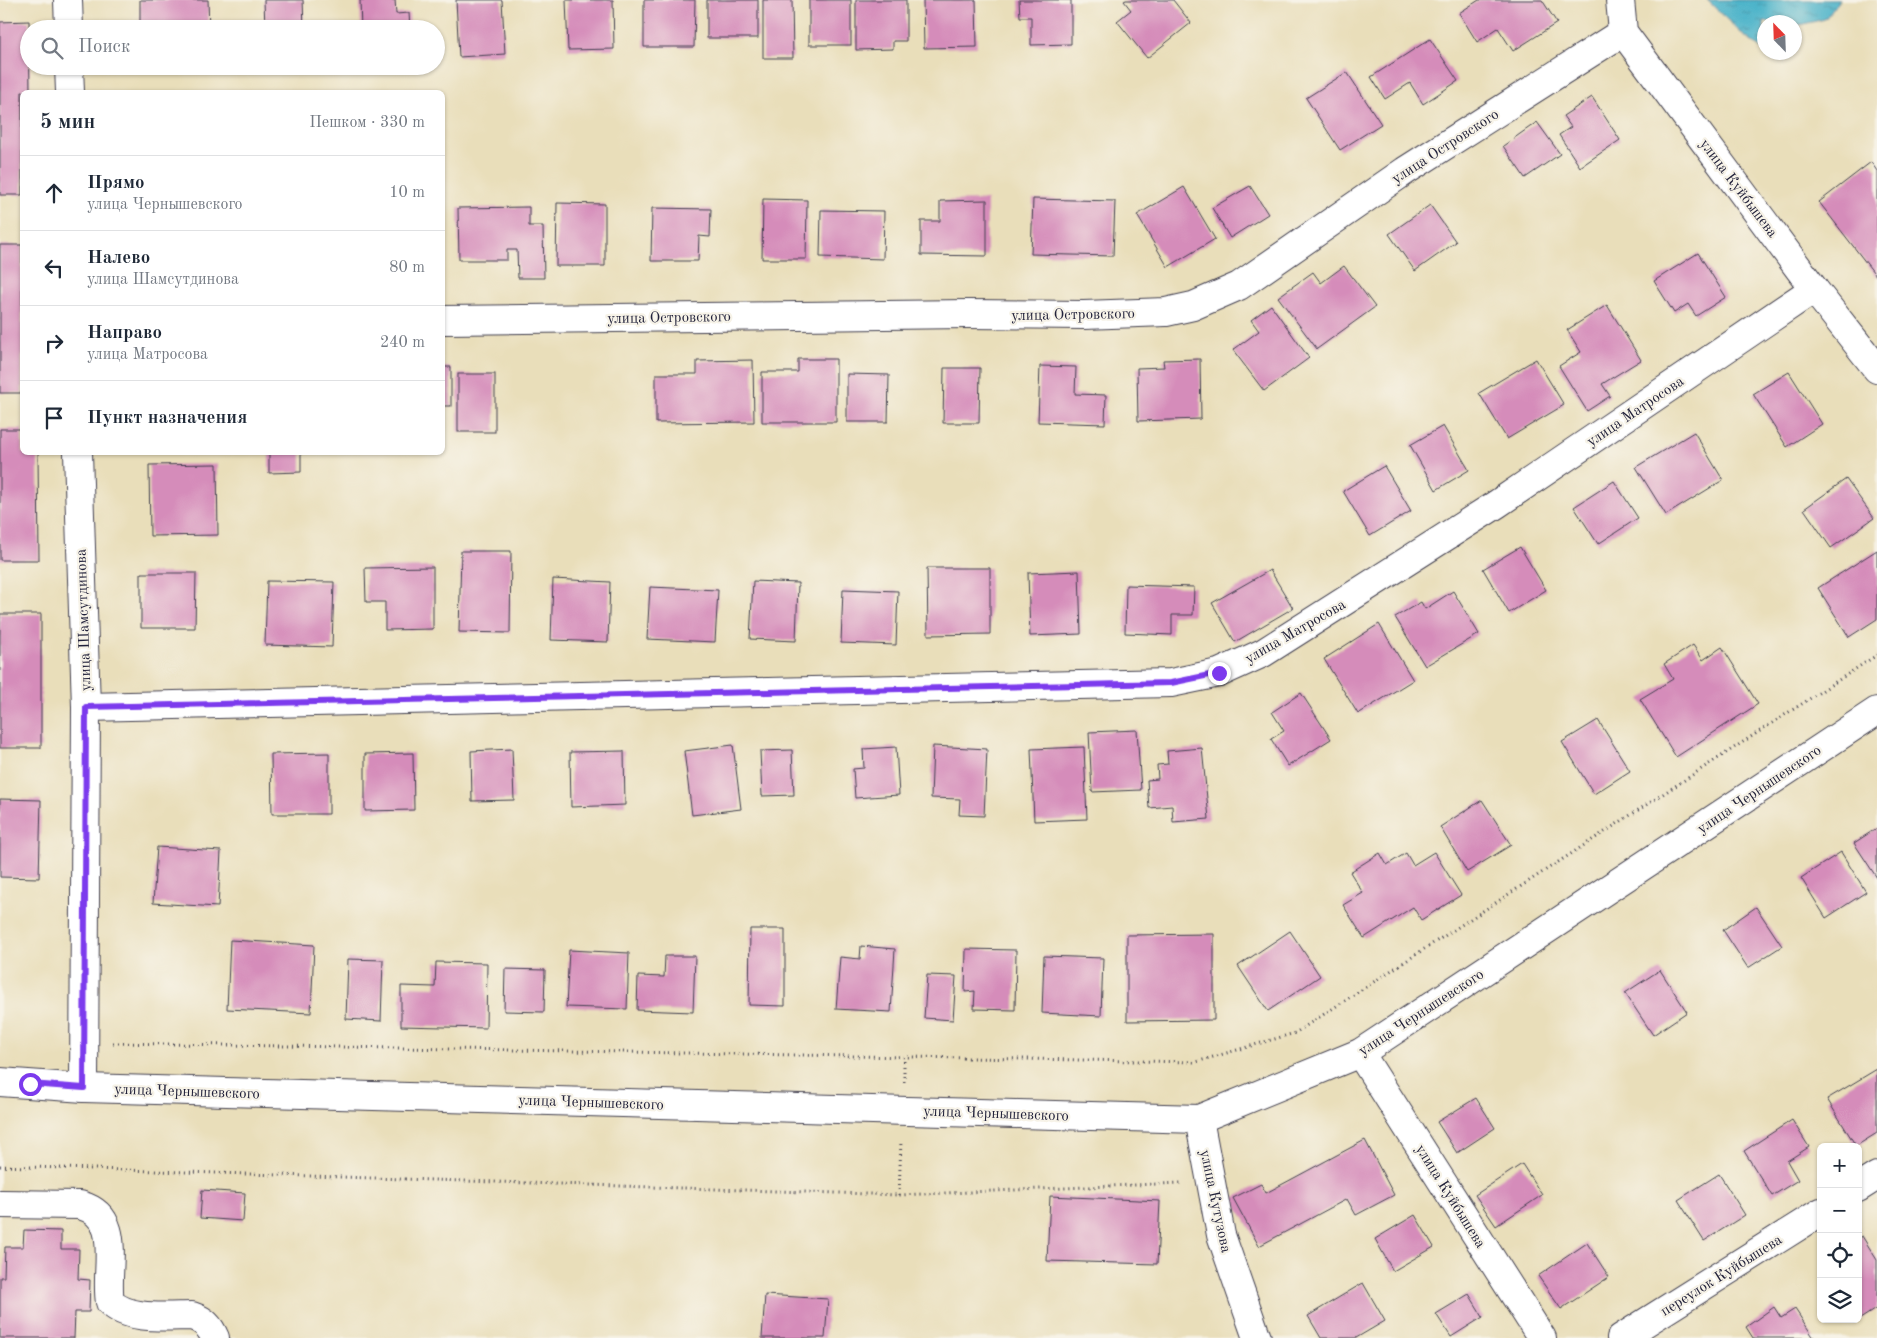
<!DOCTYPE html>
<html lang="ru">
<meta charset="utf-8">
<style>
:root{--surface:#fff;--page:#f2f2f3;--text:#1f2937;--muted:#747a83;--line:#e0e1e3}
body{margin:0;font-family:"Old Standard TT",serif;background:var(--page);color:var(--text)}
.controls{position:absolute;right:15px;bottom:15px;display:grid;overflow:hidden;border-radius:8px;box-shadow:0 1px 4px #0004}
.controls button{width:45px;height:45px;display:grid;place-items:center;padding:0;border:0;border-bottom:1px solid var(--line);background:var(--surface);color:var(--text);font:25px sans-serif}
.compass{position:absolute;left:1757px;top:15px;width:45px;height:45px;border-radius:50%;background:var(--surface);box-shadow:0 1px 4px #0004;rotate:337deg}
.stop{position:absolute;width:15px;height:15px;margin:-11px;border:4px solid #7c3aed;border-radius:50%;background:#fff}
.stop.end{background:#7c3aed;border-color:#fff;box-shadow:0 1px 5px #0008}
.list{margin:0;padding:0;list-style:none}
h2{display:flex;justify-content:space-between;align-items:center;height:65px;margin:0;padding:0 20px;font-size:21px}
h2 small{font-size:16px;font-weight:400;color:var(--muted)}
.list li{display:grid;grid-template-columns:32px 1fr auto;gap:15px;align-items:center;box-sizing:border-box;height:75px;padding:0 20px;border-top:1px solid var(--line)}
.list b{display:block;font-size:19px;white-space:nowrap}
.list p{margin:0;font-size:16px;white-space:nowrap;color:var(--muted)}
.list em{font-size:16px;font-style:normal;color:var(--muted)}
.icon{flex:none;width:28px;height:28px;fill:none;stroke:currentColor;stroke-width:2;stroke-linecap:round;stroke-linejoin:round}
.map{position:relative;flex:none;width:1877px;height:1338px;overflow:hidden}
.search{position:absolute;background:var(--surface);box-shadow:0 1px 4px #0004;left:20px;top:20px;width:425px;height:55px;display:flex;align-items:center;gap:12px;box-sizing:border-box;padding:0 18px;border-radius:28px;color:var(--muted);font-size:19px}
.panel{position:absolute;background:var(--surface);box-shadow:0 1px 4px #0004;left:20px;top:90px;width:425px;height:365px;border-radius:8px}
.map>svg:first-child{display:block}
</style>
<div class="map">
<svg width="1877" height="1338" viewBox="0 0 1877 1338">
<defs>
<pattern id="water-ripples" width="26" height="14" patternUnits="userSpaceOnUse" patternTransform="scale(1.25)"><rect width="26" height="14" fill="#4ab2c9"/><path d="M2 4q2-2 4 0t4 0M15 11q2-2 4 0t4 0" fill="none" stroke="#3d90a4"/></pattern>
</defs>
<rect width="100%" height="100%" fill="#f7f3e8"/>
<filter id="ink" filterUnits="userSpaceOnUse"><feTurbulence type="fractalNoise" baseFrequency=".02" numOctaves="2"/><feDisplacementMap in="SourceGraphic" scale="10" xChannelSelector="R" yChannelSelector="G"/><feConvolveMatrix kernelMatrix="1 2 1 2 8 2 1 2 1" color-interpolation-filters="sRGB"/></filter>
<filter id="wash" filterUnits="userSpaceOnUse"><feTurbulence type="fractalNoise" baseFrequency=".0096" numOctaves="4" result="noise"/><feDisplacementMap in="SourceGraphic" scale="20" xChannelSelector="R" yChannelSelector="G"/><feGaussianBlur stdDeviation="1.12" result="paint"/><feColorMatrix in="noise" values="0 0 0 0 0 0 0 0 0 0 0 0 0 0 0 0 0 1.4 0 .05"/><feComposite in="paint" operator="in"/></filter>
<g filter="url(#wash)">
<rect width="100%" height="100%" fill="#e9deba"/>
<!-- water -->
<polygon fill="url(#water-ripples)" stroke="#366a82" points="1707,0 1839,0 1825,19 1799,25 1795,33 1794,22 1764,22 1764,51 1743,35"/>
<g id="blocks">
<!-- building -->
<g fill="#d58cba">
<polygon points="140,0 208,0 209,29 140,29"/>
<polygon points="264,0 303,0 304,29 265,29"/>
<polygon points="360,0 395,0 396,14 409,13 410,29 361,29"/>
<polygon points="456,0 502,0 505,54 459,57"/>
<polygon points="566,0 613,0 614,49 568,50"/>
<polygon points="644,0 695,0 694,47 644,47"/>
<rect x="707" y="0" width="51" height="38"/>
<polygon points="763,0 792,0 793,58 763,58"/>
<rect x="809" y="0" width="42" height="45"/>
<polygon points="856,0 906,0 906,41 893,41 893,49 856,50"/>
<polygon points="923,0 976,0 977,47 924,48"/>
<polygon points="1019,0 1071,0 1071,44 1031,45 1031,17 1020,17"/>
<polygon points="1126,0 1173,0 1191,23 1147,58 1117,21 1131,10 1124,1"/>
<polygon points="1479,0 1542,0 1557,23 1513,51 1498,28 1477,42 1459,13"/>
<polygon points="29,21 30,92 22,92 22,195 0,195 0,22"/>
<polygon points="1430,39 1458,81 1423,104 1410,83 1385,99 1371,77"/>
<polygon points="1347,72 1381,124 1340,150 1306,98"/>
<polygon points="1592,97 1620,140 1580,167 1559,135 1571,127 1563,116"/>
<polygon points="1537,122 1560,154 1525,178 1503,146"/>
<polygon points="1871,162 1877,171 1877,277 1819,202"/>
<polygon points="1250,186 1268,214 1230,238 1212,208"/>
<polygon points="1184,187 1215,239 1168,267 1137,215"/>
<polygon points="763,199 807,200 806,259 762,259"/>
<polygon points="1033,199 1115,201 1113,256 1031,254"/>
<polygon points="987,200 987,256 921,255 921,221 940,221 940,201"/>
<polygon points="557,203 605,204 605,266 556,266"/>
<polygon points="1430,205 1456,242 1415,271 1389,234"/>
<polygon points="529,207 529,226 543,226 544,278 518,278 517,250 507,250 507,260 459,260 458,208"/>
<polygon points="652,208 711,209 710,237 699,236 698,261 651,261"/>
<polygon points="821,210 884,211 883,259 820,257"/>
<rect x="0" y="245" width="22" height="148"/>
<polygon points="1698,253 1726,297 1696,316 1688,304 1674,313 1654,281"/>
<polygon points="1344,266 1375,307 1317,349 1278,297 1313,272 1321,283"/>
<polygon points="1271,305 1309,358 1264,391 1233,350 1259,331 1251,320"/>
<polygon points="1607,305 1641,360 1602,384 1610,396 1587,411 1559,366 1581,352 1567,330"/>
<polygon points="798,359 836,359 836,422 762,422 762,372 798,372"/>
<polygon points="1200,359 1201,419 1138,421 1137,368 1164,367 1163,360"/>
<polygon points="1536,359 1564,405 1507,439 1479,393"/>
<polygon points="753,360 754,422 656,423 656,374 697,374 697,361"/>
<polygon points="1040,366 1076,367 1075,394 1106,395 1105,424 1038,422"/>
<rect x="442" y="367" width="9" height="39"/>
<polygon points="944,368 980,368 979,423 943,423"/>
<polygon points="1789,372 1822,424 1787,447 1753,394"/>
<rect x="458" y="374" width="37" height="58"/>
<polygon points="847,374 889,375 888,422 847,422"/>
<polygon points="1443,426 1469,470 1436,490 1410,445"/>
<polygon points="0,429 22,429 22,452 38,452 39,560 0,560"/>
<polygon points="1694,432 1723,480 1666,515 1636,467"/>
<polygon points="269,452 301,452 301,472 269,473"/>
<polygon points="217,464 218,535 150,536 149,465"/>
<polygon points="1384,466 1411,511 1370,536 1343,491"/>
<polygon points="1846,479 1874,518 1831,548 1804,509"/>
<polygon points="1614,481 1638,518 1598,544 1574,507"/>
<polygon points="1520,547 1546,590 1509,613 1483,569"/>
<polygon points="1877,550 1877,619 1849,637 1818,588"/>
<polygon points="461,551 511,551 510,633 459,632"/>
<polygon points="433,567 433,629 385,630 385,602 366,602 365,568"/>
<polygon points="927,568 990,568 990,634 928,635"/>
<polygon points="1270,570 1293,608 1235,642 1212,603"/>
<polygon points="1079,571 1081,634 1030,636 1028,573"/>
<polygon points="141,573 196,573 195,628 141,628"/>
<polygon points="553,579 610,582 608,642 551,640"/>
<polygon points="267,581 334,582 332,647 265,645"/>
<polygon points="753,581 798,583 796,641 750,639"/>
<polygon points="1126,585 1194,587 1193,615 1172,615 1172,635 1125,633"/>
<polygon points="650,587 718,590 715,642 647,639"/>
<polygon points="843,589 898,591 896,645 841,643"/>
<polygon points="1453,591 1479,634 1425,666 1395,617 1421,602 1425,609"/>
<rect x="0" y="614" width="41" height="134"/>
<polygon points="1379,624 1413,680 1358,714 1324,659"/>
<polygon points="1693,645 1703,660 1722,647 1758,704 1676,757 1640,699 1673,679 1664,664"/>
<polygon points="1301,693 1331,739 1288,766 1271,739 1284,731 1272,712"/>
<polygon points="1598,720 1630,771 1594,794 1562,742"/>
<polygon points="1137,730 1141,790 1092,792 1089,732"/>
<polygon points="733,745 741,809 692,815 684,751"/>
<polygon points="933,746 987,749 984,816 959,815 960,799 931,798"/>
<polygon points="896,747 899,795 855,798 853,769 864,768 863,749"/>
<polygon points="1084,747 1087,819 1034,821 1031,749"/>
<polygon points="1202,748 1209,819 1173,822 1172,806 1149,808 1147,780 1158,779 1157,765 1168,764 1167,751"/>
<polygon points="512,749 514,800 472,801 471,751"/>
<polygon points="792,750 794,795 762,796 760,751"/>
<polygon points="624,751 625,805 571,807 570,752"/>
<polygon points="329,753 329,814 272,814 271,754"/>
<polygon points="413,753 414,810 365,811 365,754"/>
<polygon points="0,799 41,800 39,878 0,877"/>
<polygon points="1482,800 1511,845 1467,872 1440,827"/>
<polygon points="1877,828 1877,878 1854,843"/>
<polygon points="157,847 221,851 218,907 153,903"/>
<polygon points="1434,852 1461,895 1421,920 1413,907 1364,938 1343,905 1363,893 1350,872 1380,853 1387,865 1406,853 1413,865"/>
<polygon points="1841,852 1866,892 1826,918 1801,878"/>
<polygon points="1756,907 1782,946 1748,968 1723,930"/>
<polygon points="750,929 785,929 785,1006 749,1005"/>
<polygon points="1290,931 1320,976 1268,1011 1238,966"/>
<polygon points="1214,934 1214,1020 1127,1021 1127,935"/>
<polygon points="230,940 314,945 311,1013 227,1009"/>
<polygon points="861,946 895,949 891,1012 836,1009 840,957 860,959"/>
<polygon points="966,949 1016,950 1015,1010 974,1009 975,991 965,992"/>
<polygon points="569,950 629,953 627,1009 566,1007"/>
<polygon points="665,956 695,956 693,1012 637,1010 638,976 664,977"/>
<polygon points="1044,956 1103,958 1101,1016 1042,1013"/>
<polygon points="348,959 383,960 381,1021 346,1019"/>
<polygon points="436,962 487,963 486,1028 401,1026 401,986 435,987"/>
<polygon points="505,969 545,970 544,1012 504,1011"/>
<polygon points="1660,970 1687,1012 1653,1035 1625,993"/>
<polygon points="927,975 956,976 953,1020 924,1018"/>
<polygon points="1877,1069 1877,1133 1856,1146 1827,1099"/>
<polygon points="1476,1098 1495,1128 1457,1153 1437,1122"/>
<polygon points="1792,1120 1809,1147 1787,1161 1798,1180 1772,1196 1744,1151"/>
<polygon points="1365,1140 1394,1195 1356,1215 1347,1199 1259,1246 1233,1198 1261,1184 1266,1193"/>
<polygon points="1522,1164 1542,1195 1496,1226 1475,1195"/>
<polygon points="1719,1174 1745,1215 1704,1241 1678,1200"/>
<polygon points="202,1190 245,1193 243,1221 200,1218"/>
<polygon points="1050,1196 1160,1201 1157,1264 1047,1261"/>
<polygon points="1415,1215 1434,1247 1393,1271 1375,1239"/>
<polygon points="24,1230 61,1231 61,1249 79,1249 78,1279 90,1280 89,1312 75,1312 74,1338 0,1338 0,1277 4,1277 5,1247 23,1247"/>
<polygon points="1862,1236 1877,1260 1877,1308 1854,1323 1852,1319 1858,1319 1858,1238"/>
<polygon points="1587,1243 1609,1277 1561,1309 1538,1276"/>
<polygon points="1363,1283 1385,1321 1356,1338 1321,1338 1308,1316"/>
<polygon points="1469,1294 1483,1317 1451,1337 1436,1314"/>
<polygon points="765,1295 828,1299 825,1338 762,1338"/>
<polygon points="1774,1307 1781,1318 1795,1309 1814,1338 1753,1338 1746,1327"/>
</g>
</g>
</g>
<g filter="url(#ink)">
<use href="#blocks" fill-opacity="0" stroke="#403e4e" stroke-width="1"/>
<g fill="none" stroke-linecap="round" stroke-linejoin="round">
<!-- minor casing -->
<g stroke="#403e4e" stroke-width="30">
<g id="minor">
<polyline points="68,0 69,29"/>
<polyline points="1620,0 1623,32 1814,289 1877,369"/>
<polyline points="69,66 70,92"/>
<polyline points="442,320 968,314 1084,315 1166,312 1193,306 1239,286 1405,171 1623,32"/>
<polyline points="78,452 86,707 84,1088"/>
<polyline points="86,707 1171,683 1219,673 1263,653 1497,504 1814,289"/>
<polyline points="1360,1053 1542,1338"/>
<polyline points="0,1082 84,1088 1199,1119 1360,1053 1877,711"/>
<polyline points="1199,1119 1221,1235 1257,1338"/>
<polyline points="1858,1188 1877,1176"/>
<path d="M0 1204 80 1205C125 1217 104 1268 110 1302 129 1321 167 1316 192 1316 204 1320 210 1326 215 1338"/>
<polyline points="1621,1338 1821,1212"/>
</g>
</g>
<!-- path -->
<g stroke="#403e4e" stroke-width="3" stroke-dasharray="1 4" stroke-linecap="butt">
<polyline points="113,1043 1196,1062 1295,1033 1877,655"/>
<polyline points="904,1082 904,1057"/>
<polyline points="0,1166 899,1195 1181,1183"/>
<polyline points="899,1195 901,1140"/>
</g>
<!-- minor -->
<use href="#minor" stroke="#fff" stroke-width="28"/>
</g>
</g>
<g fill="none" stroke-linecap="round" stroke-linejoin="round" filter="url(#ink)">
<!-- route -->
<polyline stroke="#7c3aed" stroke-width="6" points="30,1084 84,1088 86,707 1171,683 1219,673"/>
</g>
<g text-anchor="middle" stroke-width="4.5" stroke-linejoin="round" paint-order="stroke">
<!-- street labels -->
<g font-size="15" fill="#22223b" stroke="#f7f3e8">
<text transform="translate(1445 146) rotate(-33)" y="5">улица Островского</text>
<text transform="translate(1739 188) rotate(53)" y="5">улица Куйбышева</text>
<text transform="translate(1073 314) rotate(-1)" y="5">улица Островского</text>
<text transform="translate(669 317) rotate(-1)" y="5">улица Островского</text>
<text transform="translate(1635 411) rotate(-34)" y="5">улица Матросова</text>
<text transform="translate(83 620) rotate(-92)" y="5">улица Шамсутдинова</text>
<text transform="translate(1295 631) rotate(-30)" y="5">улица Матросова</text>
<text transform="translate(1759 789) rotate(-34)" y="5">улица Чернышевского</text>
<text transform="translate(1421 1012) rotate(-33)" y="5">улица Чернышевского</text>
<text transform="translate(187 1091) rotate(2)" y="5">улица Чернышевского</text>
<text transform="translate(591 1102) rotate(2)" y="5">улица Чернышевского</text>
<text transform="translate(996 1113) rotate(2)" y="5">улица Чернышевского</text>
<text transform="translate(1451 1196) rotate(58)" y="5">улица Куйбышева</text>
<text transform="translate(1216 1201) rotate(78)" y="5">улица Кутузова</text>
<text transform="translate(1721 1275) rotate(-32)" y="5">переулок Куйбышева</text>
</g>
</g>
</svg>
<div class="controls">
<button>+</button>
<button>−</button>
<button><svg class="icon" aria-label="locate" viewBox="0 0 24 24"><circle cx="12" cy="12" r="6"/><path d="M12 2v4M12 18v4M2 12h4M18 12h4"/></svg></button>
<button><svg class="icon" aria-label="layers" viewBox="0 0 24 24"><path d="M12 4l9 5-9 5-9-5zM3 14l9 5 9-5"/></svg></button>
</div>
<svg class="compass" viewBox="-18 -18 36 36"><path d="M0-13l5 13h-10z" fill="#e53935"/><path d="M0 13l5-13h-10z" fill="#747a83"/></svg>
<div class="stop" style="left:30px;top:1084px"></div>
<div class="stop end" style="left:1219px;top:673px"></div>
<div class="search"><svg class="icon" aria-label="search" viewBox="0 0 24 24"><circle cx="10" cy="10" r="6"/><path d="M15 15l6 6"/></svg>Поиск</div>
<section class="panel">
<h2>5 мин<small>Пешком · 330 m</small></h2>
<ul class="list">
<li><svg class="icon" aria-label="ahead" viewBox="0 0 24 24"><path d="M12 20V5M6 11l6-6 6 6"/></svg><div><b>Прямо</b><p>улица Чернышевского</p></div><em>10 m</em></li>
<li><svg class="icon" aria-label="left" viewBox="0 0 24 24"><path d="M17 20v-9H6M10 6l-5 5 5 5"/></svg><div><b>Налево</b><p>улица Шамсутдинова</p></div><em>80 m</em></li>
<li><svg class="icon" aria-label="right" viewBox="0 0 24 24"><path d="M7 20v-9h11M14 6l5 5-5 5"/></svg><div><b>Направо</b><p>улица Матросова</p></div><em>240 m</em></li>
<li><svg class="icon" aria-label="arrive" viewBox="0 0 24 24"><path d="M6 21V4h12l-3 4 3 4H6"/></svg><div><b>Пункт назначения</b></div></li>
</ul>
</section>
</div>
